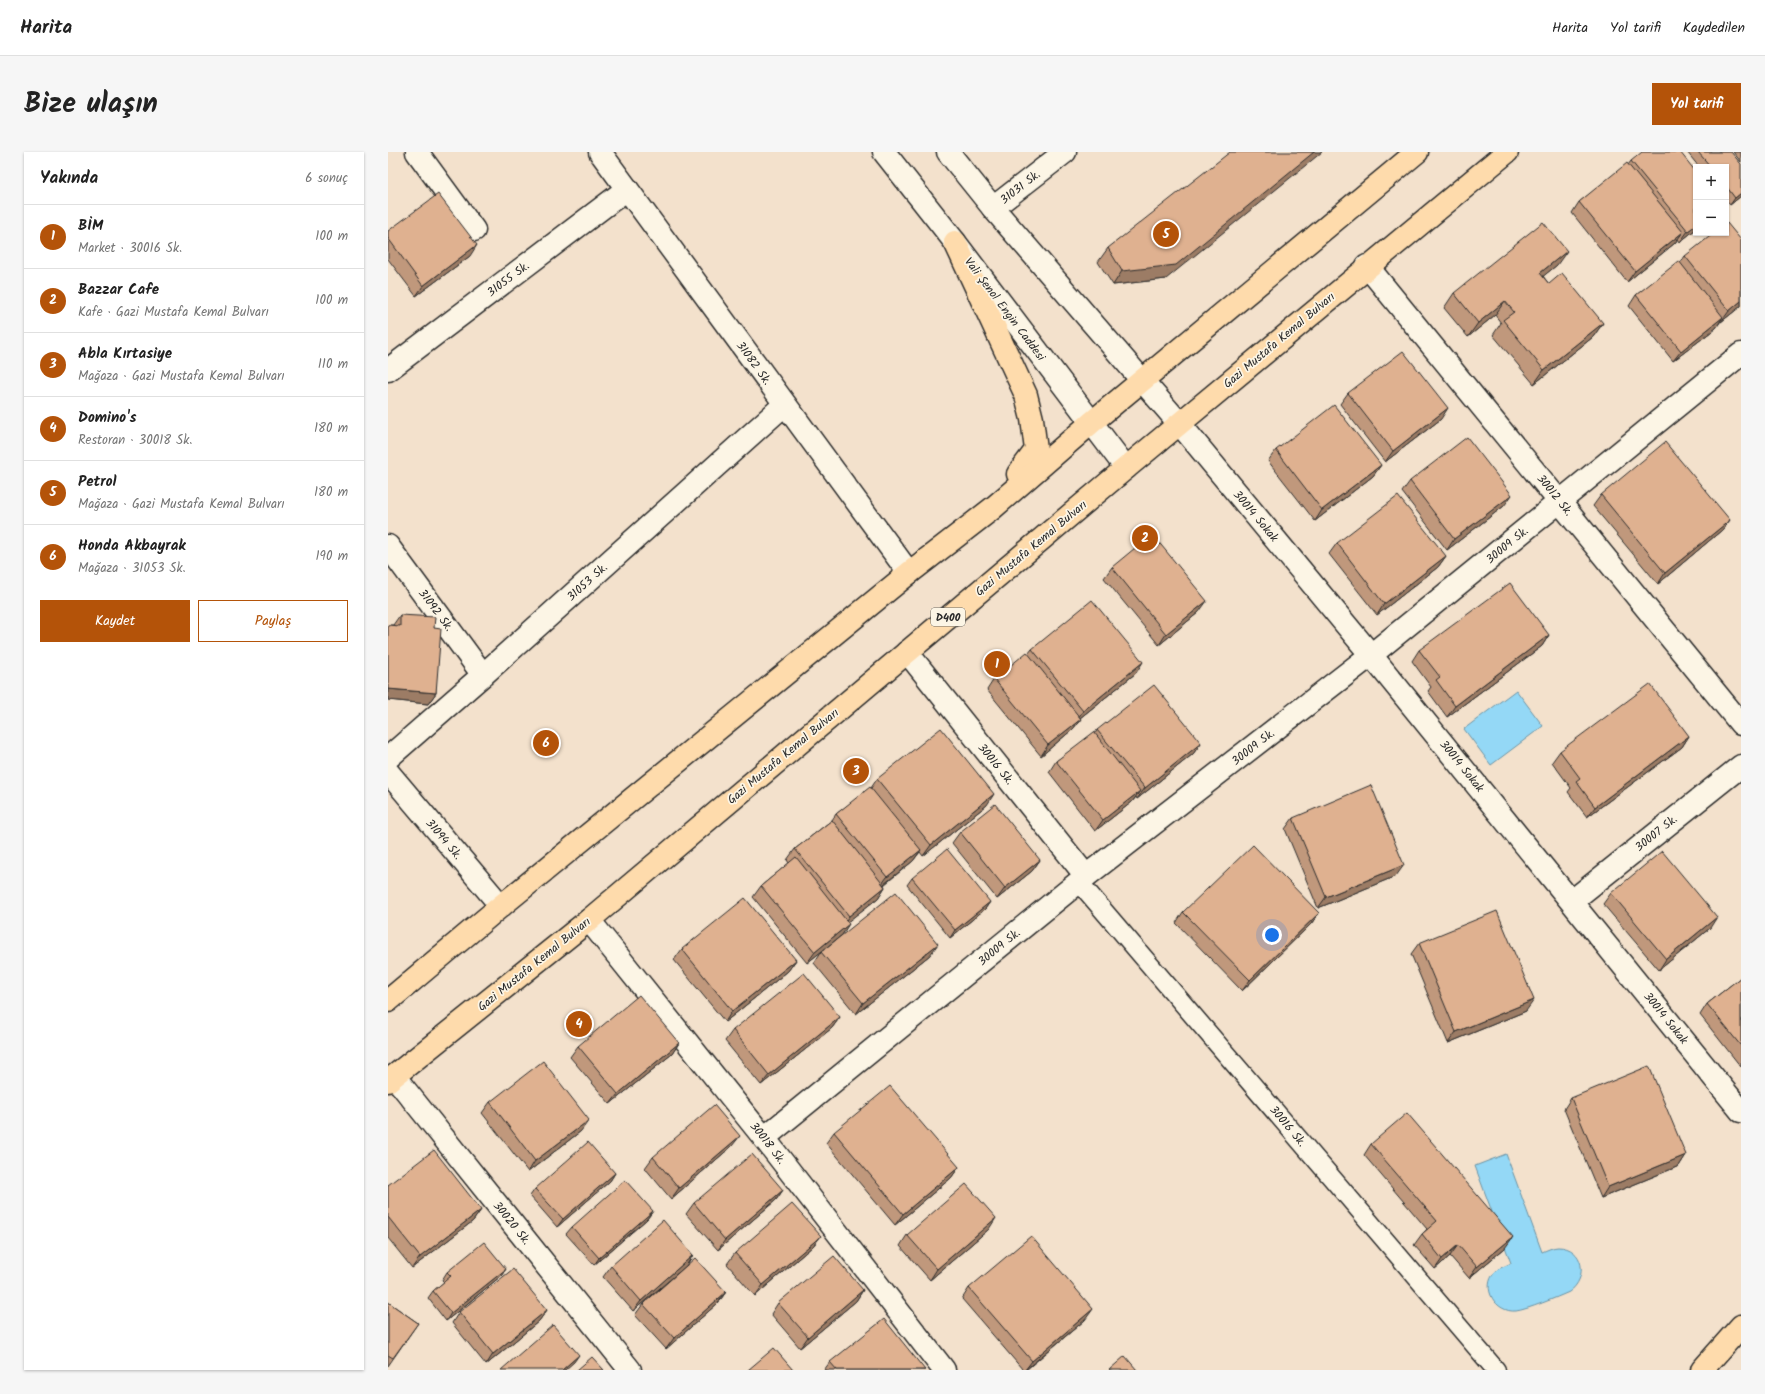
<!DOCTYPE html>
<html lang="tr">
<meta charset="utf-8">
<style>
:root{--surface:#fff;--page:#f6f6f6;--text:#222;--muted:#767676;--line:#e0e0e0;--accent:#b45309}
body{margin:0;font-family:Kalam,sans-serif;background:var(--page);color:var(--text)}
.controls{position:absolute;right:12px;top:12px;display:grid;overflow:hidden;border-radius:0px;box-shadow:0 1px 3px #0004}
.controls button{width:36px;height:36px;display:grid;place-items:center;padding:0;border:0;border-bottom:1px solid var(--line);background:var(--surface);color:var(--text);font:20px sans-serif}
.you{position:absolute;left:884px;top:783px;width:14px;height:14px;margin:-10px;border:3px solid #fff;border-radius:50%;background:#1a73e8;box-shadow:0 0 0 6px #1a73e833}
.badge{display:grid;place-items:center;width:26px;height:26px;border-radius:50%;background:var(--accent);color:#fff;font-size:13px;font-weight:700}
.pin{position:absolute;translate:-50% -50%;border:2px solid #fff;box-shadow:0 1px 4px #0006}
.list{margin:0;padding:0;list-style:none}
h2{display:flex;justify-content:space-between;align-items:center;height:52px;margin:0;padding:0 16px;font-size:17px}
h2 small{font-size:13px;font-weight:400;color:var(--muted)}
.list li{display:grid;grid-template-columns:26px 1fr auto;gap:12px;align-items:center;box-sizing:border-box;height:64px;padding:0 16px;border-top:1px solid var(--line)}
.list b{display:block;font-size:15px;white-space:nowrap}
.list p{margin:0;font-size:13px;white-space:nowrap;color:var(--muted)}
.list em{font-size:13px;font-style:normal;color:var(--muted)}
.actions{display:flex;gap:8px;padding:12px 16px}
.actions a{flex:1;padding:9px 0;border:1px solid var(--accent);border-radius:0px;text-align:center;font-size:14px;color:var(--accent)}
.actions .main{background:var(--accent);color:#fff}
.map{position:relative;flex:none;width:1353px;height:1218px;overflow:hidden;border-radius:0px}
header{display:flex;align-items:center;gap:24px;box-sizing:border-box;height:56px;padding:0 20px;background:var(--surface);border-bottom:1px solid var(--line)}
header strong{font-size:19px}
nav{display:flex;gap:22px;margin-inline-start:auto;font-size:14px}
.intro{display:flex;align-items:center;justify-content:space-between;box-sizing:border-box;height:96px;padding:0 24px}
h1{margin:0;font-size:28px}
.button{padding:10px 18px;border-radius:0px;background:var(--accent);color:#fff;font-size:14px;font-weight:700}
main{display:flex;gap:24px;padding:0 24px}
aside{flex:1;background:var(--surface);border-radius:0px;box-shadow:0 1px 3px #0004}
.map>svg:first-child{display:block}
</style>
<header>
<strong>Harita</strong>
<nav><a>Harita</a><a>Yol tarifi</a><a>Kaydedilen</a></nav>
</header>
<div class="intro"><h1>Bize ulaşın</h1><a class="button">Yol tarifi</a></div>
<main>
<aside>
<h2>Yakında<small>6 sonuç</small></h2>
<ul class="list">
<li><span class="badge">1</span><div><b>BİM</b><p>Market · 30016 Sk.</p></div><em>100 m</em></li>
<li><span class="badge">2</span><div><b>Bazzar Cafe</b><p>Kafe · Gazi Mustafa Kemal Bulvarı</p></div><em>100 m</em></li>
<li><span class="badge">3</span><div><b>Abla Kırtasiye</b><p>Mağaza · Gazi Mustafa Kemal Bulvarı</p></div><em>110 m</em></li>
<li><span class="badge">4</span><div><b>Domino's</b><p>Restoran · 30018 Sk.</p></div><em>180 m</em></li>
<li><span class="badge">5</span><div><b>Petrol</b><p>Mağaza · Gazi Mustafa Kemal Bulvarı</p></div><em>180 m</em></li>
<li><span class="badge">6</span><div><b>Honda Akbayrak</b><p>Mağaza · 31053 Sk.</p></div><em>190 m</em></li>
</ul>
<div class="actions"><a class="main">Kaydet</a><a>Paylaş</a></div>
</aside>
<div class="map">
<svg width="1353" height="1218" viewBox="0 0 1353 1218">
<rect width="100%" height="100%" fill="#f3e1cc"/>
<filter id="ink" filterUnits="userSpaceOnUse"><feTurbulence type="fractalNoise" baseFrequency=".025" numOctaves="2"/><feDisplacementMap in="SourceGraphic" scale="8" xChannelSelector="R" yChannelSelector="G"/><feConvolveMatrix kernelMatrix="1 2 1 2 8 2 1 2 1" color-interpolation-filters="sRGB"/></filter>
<g filter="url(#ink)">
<!-- water -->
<g fill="#94d8f6" stroke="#6a93a5">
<polygon points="1128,538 1155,574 1103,613 1076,577"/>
<path d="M1118 1002 1154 1100C1159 1098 1165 1095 1170 1095 1196 1095 1201 1126 1181 1140 1170 1145 1138 1158 1128 1159 1108 1161 1092 1136 1107 1120 1110 1116 1118 1114 1123 1111L1087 1014Z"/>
</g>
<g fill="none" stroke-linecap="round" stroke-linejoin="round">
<!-- pedestrian casing -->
<g stroke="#2b2b2b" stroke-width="21">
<polyline id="pedestrian" points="691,730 1108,1218"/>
</g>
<!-- minor casing -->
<g stroke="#2b2b2b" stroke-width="25">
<g id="minor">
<polyline points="29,0 86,78"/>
<polyline points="212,0 521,421"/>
<polyline points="605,56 677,0"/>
<polyline points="979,114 1353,572"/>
<polyline points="0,218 239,37"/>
<polyline points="791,271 983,503 1353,959"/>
<polyline points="0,394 95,523"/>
<polyline points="519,500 698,724"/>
<polyline points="0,606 95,523 396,253"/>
<polyline points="0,620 113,754"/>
<polyline points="1184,749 1353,614"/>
<polyline points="201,768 376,986 556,1218"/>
<polyline points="6,924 242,1218"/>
<polyline points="376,986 698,724 983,503 1353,202"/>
</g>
</g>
<!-- secondary casing -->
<g stroke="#2b2b2b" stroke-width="25">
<g id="secondary">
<polyline points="496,0 567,90 738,316"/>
<polyline points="560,0 605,56 791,271"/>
</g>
</g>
<!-- primary casing -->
<g stroke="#2b2b2b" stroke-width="25">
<polyline id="primary" points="1314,1218 1353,1174"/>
</g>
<!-- trunk casing -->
<g stroke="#2b2b2b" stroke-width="25">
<g id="trunk">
<polyline points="567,90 638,243 644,267 648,298 630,322"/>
<polyline points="0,849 113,754 521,421 605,356 703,271 1029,0"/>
<polyline points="0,929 201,768 738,316 1119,0"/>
</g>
</g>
<!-- pedestrian -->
<use href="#pedestrian" stroke="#fcf5e5" stroke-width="18"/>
<!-- minor -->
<use href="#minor" stroke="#fcf5e5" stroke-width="22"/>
<!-- secondary -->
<use href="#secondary" stroke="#fcf5e5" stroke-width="22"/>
<!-- primary -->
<use href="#primary" stroke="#fedbac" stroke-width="22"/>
<!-- trunk -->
<use href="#trunk" stroke="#fedbac" stroke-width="22"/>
</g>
<!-- wall -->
<g fill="#c0987c" stroke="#2b2b2b">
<polygon points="1299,0 1343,0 1353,44 1342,53 1338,48 1338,15 1311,15"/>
<polygon points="1345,0 1353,0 1353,10"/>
<polygon points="1243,9 1308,20 1308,77 1292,90 1290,87 1287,91 1239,130 1184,61 1191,50 1240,13"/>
<polygon points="0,79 82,104 28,144 0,107"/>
<polygon points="1353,88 1353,154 1333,170 1333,169 1328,176 1285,209 1241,154 1248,143 1292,111 1297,104"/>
<polygon points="720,96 778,127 725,133 710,110"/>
<polygon points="1169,113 1155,124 1161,132 1215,171 1205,185 1146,232 1105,183 1113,171 1107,163 1080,185 1056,156 1066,141"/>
<polygon points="960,241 1053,267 997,310 952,252"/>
<polygon points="888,298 993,313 985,324 927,369 880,309"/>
<polygon points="1022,329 1116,354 1059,398 1014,340"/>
<polygon points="1213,343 1342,368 1334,378 1270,432 1205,354"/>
<polygon points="949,391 1058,404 1050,415 989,463 941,402"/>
<polygon points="724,415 811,460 771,493 716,426"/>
<polygon points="12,463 46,476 48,541 40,552 0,548 0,473 5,473"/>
<polygon points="1161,483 1154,494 1059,565 1040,539 1043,535 1024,509 1031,498"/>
<polygon points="644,497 748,521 692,566 693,567 685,577 653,604 599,538 606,527 640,502"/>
<polygon points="709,578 813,591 805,602 749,647 748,645 744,650 707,679 661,620 668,609 707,582"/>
<polygon points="1301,584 1294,595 1199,665 1180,640 1183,636 1164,610 1172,599"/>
<polygon points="489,627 599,653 535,704 532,700 525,709 496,733 497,735 490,746 460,769 454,783 419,811 365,745 373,734 401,711 399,708 407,697 444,668 448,662 483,636"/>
<polygon points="905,666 1008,724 930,756 897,677"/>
<polygon points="572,680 652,708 644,719 609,747 564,691"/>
<polygon points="524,726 602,750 597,757 562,786 519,733"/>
<polygon points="1223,741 1322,776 1271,818 1215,752"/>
<polygon points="795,760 931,761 923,772 854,839 788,771"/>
<polygon points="1031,791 1138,859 1060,891 1023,802"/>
<polygon points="294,797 408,808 400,819 337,870 286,808"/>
<polygon points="433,800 542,803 468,862 426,811"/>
<polygon points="1353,825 1353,915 1312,863 1319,852"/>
<polygon points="452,865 444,876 373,933 337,889 345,878"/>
<polygon points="291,891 284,902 222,952 182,905 190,894"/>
<polygon points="1183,946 1298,1003 1291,1014 1213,1046 1176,957"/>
<polygon points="102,950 193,979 140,1020 94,961"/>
<polygon points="446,980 571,1015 563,1026 507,1073 438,991"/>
<polygon points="983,992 1117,1096 1081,1126 1062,1104 1047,1117 1026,1093 1034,1082 1039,1077 976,1003"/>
<polygon points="344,994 283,1047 257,1016 265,1005"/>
<polygon points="227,1021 222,1029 169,1075 142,1044 147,1037"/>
<polygon points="0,1033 93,1058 85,1069 24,1116 0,1086"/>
<polygon points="395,1038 388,1048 330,1098 298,1062 306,1051"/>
<polygon points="265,1059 259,1067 206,1113 178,1082 184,1075"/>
<polygon points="601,1077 542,1128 512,1094 519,1083"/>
<polygon points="433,1084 425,1094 367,1144 339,1112 347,1101"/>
<polygon points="305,1103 298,1114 338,1140 330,1151 278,1197 247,1163 255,1152 291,1120 245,1159 215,1125 223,1114"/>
<polygon points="118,1117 113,1124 58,1169 40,1146 45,1139 56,1130 54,1128 59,1120"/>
<polygon points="581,1136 697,1168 638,1218 635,1218 574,1147"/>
<polygon points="475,1138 468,1149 412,1196 383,1162 390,1151"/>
<polygon points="0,1150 30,1171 0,1214"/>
<polygon points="159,1158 151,1169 98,1213 64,1171 71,1160"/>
<polygon points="442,1210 537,1218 436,1218"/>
</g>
<!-- shaded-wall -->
<g fill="#9c7c65" stroke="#2b2b2b">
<polygon points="926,0 934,0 778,127 725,133 734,119"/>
<polygon points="1353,41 1353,44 1342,53 1347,46"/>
<polygon points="1308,73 1308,77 1292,90 1300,79"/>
<polygon points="1295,80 1287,91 1239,130 1247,119"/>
<polygon points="89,93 82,104 28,144 35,134"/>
<polygon points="1179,99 1169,113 1142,135 1152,121"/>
<polygon points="1117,149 1107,163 1080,185 1090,171"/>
<polygon points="1353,149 1353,154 1333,170 1341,159"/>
<polygon points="1335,165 1328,176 1285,209 1293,199"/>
<polygon points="1215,171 1205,185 1146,232 1156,218"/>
<polygon points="1060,256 1053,267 997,310 1005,299"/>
<polygon points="993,313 985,324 927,369 934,358"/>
<polygon points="1124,343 1116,354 1059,398 1066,387"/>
<polygon points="1342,368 1334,378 1270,432 1277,421"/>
<polygon points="1058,404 1050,415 989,463 996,452"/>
<polygon points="819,449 811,460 771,493 778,482"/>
<polygon points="1161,483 1154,494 1059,565 1067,554"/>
<polygon points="755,510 748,521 687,570 695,559"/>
<polygon points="0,537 48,541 40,552 0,548"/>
<polygon points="693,567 685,577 653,604 660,593"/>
<polygon points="1301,584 1294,595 1199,665 1207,655"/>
<polygon points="813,591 805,602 749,647 757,636"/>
<polygon points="752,639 744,650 707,679 715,668"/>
<polygon points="606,642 599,653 535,704 543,693"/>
<polygon points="533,698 525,709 491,736 499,725"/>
<polygon points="652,708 644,719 609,747 617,736"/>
<polygon points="1016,713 1008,724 930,756 938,745"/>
<polygon points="497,735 490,746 453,775 461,764"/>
<polygon points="602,750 597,757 562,786 567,778"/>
<polygon points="931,761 923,772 854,839 862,828"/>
<polygon points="1329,765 1322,776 1271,818 1278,807"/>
<polygon points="461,772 454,783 419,811 427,800"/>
<polygon points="550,792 542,803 468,862 475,851"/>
<polygon points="408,808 400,819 337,870 344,859"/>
<polygon points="1146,848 1138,859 1060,891 1068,880"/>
<polygon points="452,865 444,876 373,933 381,923"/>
<polygon points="291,891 284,902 222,952 230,942"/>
<polygon points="201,968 193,979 140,1020 147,1009"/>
<polygon points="352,984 344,994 283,1047 291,1036"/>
<polygon points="1298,1003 1291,1014 1213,1046 1220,1035"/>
<polygon points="571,1015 563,1026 507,1073 515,1062"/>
<polygon points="227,1021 222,1029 169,1075 175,1067"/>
<polygon points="395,1038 388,1048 330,1098 337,1088"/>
<polygon points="93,1058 85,1069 24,1116 32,1105"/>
<polygon points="265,1059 259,1067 206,1113 211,1106"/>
<polygon points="608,1066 601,1077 542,1128 549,1117"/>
<polygon points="433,1084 425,1094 367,1144 375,1133"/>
<polygon points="1125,1085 1117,1096 1081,1126 1089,1115"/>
<polygon points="1070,1093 1062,1104 1047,1117 1054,1107"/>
<polygon points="305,1103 298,1114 245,1159 253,1149"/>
<polygon points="118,1117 113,1124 58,1169 63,1161"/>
<polygon points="475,1138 468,1149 412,1196 420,1185"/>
<polygon points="338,1140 330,1151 278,1197 286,1186"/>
<polygon points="705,1157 697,1168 637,1218 644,1209"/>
<polygon points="159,1158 151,1169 98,1213 105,1202"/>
<polygon points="191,1203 186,1210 177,1218 174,1218"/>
</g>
<!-- building -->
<g fill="#dfb190" stroke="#2b2b2b">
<polygon points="842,0 926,0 788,113 734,119 720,96"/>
<polygon points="1254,0 1292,0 1308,20 1308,73 1300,79 1243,9"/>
<polygon points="1310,0 1343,0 1353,12 1353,41 1347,46 1338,34 1338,15 1323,15"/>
<polygon points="1239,11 1295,80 1247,119 1191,50"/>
<polygon points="50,42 89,93 35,134 0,86 0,79"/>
<polygon points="1155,70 1179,99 1152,121 1161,132 1174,121 1215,171 1156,218 1115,168 1126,160 1117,149 1090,171 1066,141"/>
<polygon points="1339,71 1353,88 1353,149 1341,159 1297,104 1326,81 1338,81 1338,72"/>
<polygon points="1291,109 1335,165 1293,199 1248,143"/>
<polygon points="1015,199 1060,256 1005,299 960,241"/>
<polygon points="946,253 993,313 934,358 888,298"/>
<polygon points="1079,285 1124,343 1066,387 1022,329"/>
<polygon points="1277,290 1342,368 1277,421 1213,343"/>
<polygon points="1010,344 1058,404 996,452 949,391"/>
<polygon points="764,382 819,449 778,482 724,415"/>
<polygon points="1122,431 1161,483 1067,554 1048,528 1052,525 1031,498"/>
<polygon points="704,448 755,510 695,559 644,497"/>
<polygon points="12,463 47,465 46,476 53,477 48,541 0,537 0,473 12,474"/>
<polygon points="639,500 693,567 660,593 606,527"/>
<polygon points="1262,532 1301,584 1207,655 1188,629 1192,626 1172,599"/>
<polygon points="766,533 813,591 757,636 709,578"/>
<polygon points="553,576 606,642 543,693 489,627"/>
<polygon points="706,580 752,639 715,668 668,609"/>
<polygon points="983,633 1016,713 938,745 905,666"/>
<polygon points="482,635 533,698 499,725 448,662"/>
<polygon points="607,652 652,708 617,736 572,680"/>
<polygon points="444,668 497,735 461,764 407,697"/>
<polygon points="865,693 931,761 862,828 795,760"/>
<polygon points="559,697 602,750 567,778 524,726"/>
<polygon points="1274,699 1329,765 1278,807 1223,741"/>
<polygon points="408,705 461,772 427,800 373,734"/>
<polygon points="508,740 550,792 475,851 433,800"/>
<polygon points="357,746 408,808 344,859 294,797"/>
<polygon points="1109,759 1146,848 1068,880 1031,791"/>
<polygon points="416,821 452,865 381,923 345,878"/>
<polygon points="1353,825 1353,894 1319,852"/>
<polygon points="251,843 291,891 230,942 190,894"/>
<polygon points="155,909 201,968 147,1009 102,950"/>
<polygon points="1261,914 1298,1003 1220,1035 1183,946"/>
<polygon points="502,934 571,1015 515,1062 446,980"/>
<polygon points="326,953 352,984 291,1036 265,1005"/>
<polygon points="1019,961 1125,1085 1089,1115 1070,1093 1054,1107 1034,1082 1049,1069 983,992"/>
<polygon points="200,990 227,1021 175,1067 147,1037"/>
<polygon points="46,998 93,1058 32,1105 0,1065 0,1033"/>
<polygon points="364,1002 395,1038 337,1088 306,1051"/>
<polygon points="237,1028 265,1059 211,1106 184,1075"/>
<polygon points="578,1032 608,1066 549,1117 519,1083"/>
<polygon points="404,1052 433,1084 375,1133 347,1101"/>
<polygon points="275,1068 305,1103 253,1149 223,1114"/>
<polygon points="643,1084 705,1157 644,1209 581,1136"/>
<polygon points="96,1090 118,1117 63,1161 45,1139 63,1124 59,1120"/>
<polygon points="446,1104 475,1138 420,1185 390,1151"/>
<polygon points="307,1106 338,1140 286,1186 255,1152"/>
<polygon points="125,1117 159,1158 105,1202 71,1160"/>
<polygon points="0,1150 30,1171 5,1206 0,1203"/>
<polygon points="496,1167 537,1218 449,1218 442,1210"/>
<polygon points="165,1173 191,1203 174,1218 113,1218"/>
<polygon points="386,1196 405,1218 360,1218"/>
<polygon points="737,1204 749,1218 721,1218"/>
<polygon points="204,1205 216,1218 189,1218"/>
</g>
</g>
<g text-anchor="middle" stroke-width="3.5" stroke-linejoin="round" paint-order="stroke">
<!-- shield labels -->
<rect fill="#fcf5e5" stroke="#6a6863" stroke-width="1" x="543" y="456" width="34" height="18" rx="3"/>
<g font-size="11" font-weight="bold" fill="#2b2b2b">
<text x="560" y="469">D400</text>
</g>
<!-- street labels -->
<g font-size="12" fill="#2b2b2b" stroke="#fcf5e5">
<text transform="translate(632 35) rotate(-38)" y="4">31031 Sk.</text>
<text transform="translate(120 127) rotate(-37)" y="4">31055 Sk.</text>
<text transform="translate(617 157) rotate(53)" y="4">Vali Şenol Engin Caddesi</text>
<text transform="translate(891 188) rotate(-40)" y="4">Gazi Mustafa Kemal Bulvarı</text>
<text transform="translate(366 211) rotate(54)" y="4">31082 Sk.</text>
<text transform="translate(1167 343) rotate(51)" y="4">30012 Sk.</text>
<text transform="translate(868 364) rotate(50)" y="4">30014 Sokak</text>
<text transform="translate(1119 393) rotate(-39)" y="4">30009 Sk.</text>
<text transform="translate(643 396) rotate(-40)" y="4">Gazi Mustafa Kemal Bulvarı</text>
<text transform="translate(199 430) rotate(-42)" y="4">31053 Sk.</text>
<text transform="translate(48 458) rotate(53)" y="4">31092 Sk.</text>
<text transform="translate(865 595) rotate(-38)" y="4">30009 Sk.</text>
<text transform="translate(395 604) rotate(-40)" y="4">Gazi Mustafa Kemal Bulvarı</text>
<text transform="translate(608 612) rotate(51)" y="4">30016 Sk.</text>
<text transform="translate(1074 614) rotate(51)" y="4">30014 Sokak</text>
<text transform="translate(1268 681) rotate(-39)" y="4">30007 Sk.</text>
<text transform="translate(56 687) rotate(50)" y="4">31094 Sk.</text>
<text transform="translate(611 795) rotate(-39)" y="4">30009 Sk.</text>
<text transform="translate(146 812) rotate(-39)" y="4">Gazi Mustafa Kemal Bulvarı</text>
<text transform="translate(1278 866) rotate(51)" y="4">30014 Sokak</text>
<text transform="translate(900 974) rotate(50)" y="4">30016 Sk.</text>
<text transform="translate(380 991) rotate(52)" y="4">30018 Sk.</text>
<text transform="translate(124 1071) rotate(51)" y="4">30020 Sk.</text>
</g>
</g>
</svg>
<div class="controls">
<button>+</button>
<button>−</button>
</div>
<div class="you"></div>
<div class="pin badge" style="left:609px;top:512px">1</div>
<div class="pin badge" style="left:757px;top:386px">2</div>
<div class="pin badge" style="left:468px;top:619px">3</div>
<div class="pin badge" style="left:191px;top:872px">4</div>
<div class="pin badge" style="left:778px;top:82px">5</div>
<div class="pin badge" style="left:158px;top:591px">6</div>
</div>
</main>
